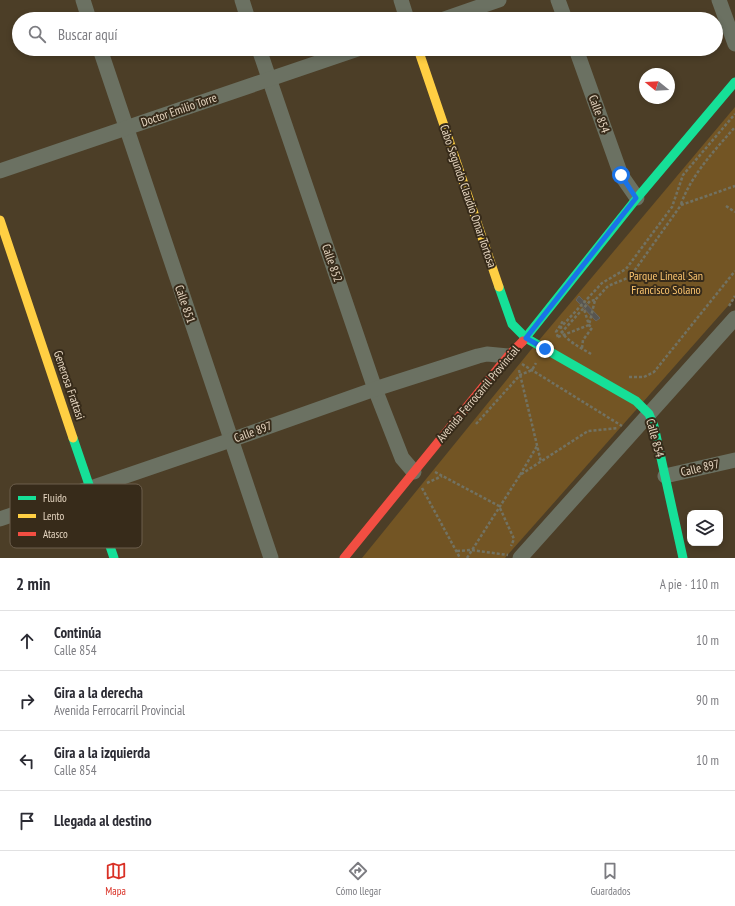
<!DOCTYPE html>
<html lang="es">
<meta charset="utf-8">
<style>
:root{--surface:#fff;--page:#f2f2f3;--text:#2b2b33;--muted:#7c7c81;--line:#e1e1e2;--accent:#d93025}
body{margin:0;font-family:"PT Sans Narrow",sans-serif;background:var(--page);color:var(--text)}
.controls{position:absolute;right:12px;bottom:12px;display:grid;overflow:hidden;border-radius:8px;box-shadow:0 2px 6px #0003}
.controls button{width:36px;height:36px;display:grid;place-items:center;padding:0;border:0;border-bottom:1px solid var(--line);background:var(--surface);color:var(--text);font:20px sans-serif}
.compass{position:absolute;left:639px;top:68px;width:36px;height:36px;border-radius:50%;background:var(--surface);box-shadow:0 2px 6px #0003;rotate:288deg}
.stop{position:absolute;width:12px;height:12px;margin:-9px;border:3px solid #1a73e8;border-radius:50%;background:#fff}
.stop.end{background:#1a73e8;border-color:#fff;box-shadow:0 1px 4px #0008}
.list{margin:0;padding:0;list-style:none}
h2{display:flex;justify-content:space-between;align-items:center;height:52px;margin:0;padding:0 16px;font-size:17px}
h2 small{font-size:13px;font-weight:400;color:var(--muted)}
.list li{display:grid;grid-template-columns:26px 1fr auto;gap:12px;align-items:center;box-sizing:border-box;height:60px;padding:0 16px;border-top:1px solid var(--line)}
.list b{display:block;font-size:15px;white-space:nowrap}
.list p{margin:0;font-size:13px;white-space:nowrap;color:var(--muted)}
.list em{font-size:13px;font-style:normal;color:var(--muted)}
.icon{flex:none;width:22px;height:22px;fill:none;stroke:currentColor;stroke-width:2;stroke-linecap:round;stroke-linejoin:round}
.map{position:relative;flex:none;width:735px;height:558px;overflow:hidden}
.search{position:absolute;background:var(--surface);box-shadow:0 2px 6px #0003;left:12px;right:12px;top:12px;height:44px;display:flex;align-items:center;gap:10px;box-sizing:border-box;padding:0 14px;border-radius:22px;color:var(--muted);font-size:15px}
.sheet{height:292px;background:var(--surface)}
nav{display:flex;justify-content:space-around;align-items:center;box-sizing:border-box;height:56px;border-top:1px solid var(--line);background:var(--surface);font-size:11px;color:var(--muted)}
nav a{display:grid;justify-items:center;gap:2px}
nav .on{color:var(--accent)}
.map>svg:first-child{display:block}
</style>
<div class="map">
<svg width="735" height="558" viewBox="0 0 735 558">
<rect width="100%" height="100%" fill="#4c3e27"/>
<!-- green -->
<polygon fill="#735524" points="735,107 735,298 505,558 362,558 530,351"/>
<!-- building -->
<polygon fill="#585651" stroke="#686661" points="579,296 600,318 596,321 576,300"/>
<g fill="none" stroke-linecap="round" stroke-linejoin="round">
<!-- path -->
<g stroke="#727262" stroke-width="2.5" stroke-dasharray="3 2" stroke-linecap="butt">
<path d="M681 204C692 174 714 151 735 127"/>
<polyline points="726,206 735,212"/>
<polyline points="729,306 735,296"/>
<polyline points="561,333 590,301 595,300"/>
<polyline points="558,337 556,332 563,321"/>
<polyline points="558,337 589,325 595,300 608,286 630,277 681,205 735,186"/>
<polyline points="582,348 583,340 592,328 589,325 584,309"/>
<path d="M591 354C583 349 560 338 561 327L602 283 626 269 672 207 683 175 735 114"/>
<polyline points="522,364 622,426"/>
<polyline points="519,370 541,462"/>
<polyline points="629,377 644,377 654,372 735,271"/>
<polyline points="476,424 520,375 532,370 536,363"/>
<polyline points="435,472 499,506 514,539 511,546"/>
<polyline points="520,475 537,446"/>
<polyline points="427,483 442,476"/>
<polyline points="422,488 460,558"/>
<polyline points="457,551 471,550 508,555"/>
<polyline points="467,558 520,475 588,431 618,428"/>
</g>
<!-- street -->
<g stroke="#6b7162" stroke-width="15">
<polyline points="83,0 89,19"/>
<polyline points="242,0 248,19"/>
<polyline points="401,0 407,19"/>
<polyline points="558,0 565,19"/>
<polyline points="719,0 735,44"/>
<polyline points="444,19 499,0"/>
<polyline points="100,49 271,558"/>
<polyline points="259,49 375,389 402,458 414,472"/>
<polyline points="576,49 621,175 637,198"/>
<polyline points="0,171 358,49"/>
<polyline points="665,476 735,460"/>
<polyline points="0,519 231,440 375,389 478,356 487,354 508,356"/>
<polyline points="520,558 735,318"/>
</g>
<!-- fast -->
<g stroke="#16e098" stroke-width="9">
<polyline points="499,287 512,324 526,338 636,401 649,414 654,426 683,558"/>
<polyline points="523,341 637,198 735,82"/>
<polyline points="73,438 114,558"/>
</g>
<!-- slow -->
<g stroke="#ffcf43" stroke-width="9">
<polyline points="418,49 499,287"/>
<polyline points="0,220 73,438"/>
</g>
<!-- jam -->
<polyline stroke="#f24e42" stroke-width="9" points="344,558 508,356 523,341"/>
</g>
<g fill="none" stroke-linecap="round" stroke-linejoin="round">
<!-- route -->
<polyline stroke="#1a73e8" stroke-width="5" points="545,349 526,338 636,198 621,175"/>
</g>
<g text-anchor="middle" stroke-width="4" stroke-linejoin="round" paint-order="stroke">
<!-- street labels -->
<g font-size="12" fill="#e6d6c1" stroke="#372b1a">
<text transform="translate(179 110) rotate(-19)" y="4">Doctor Emilio Torre</text>
<text transform="translate(599 114) rotate(70)" y="4">Calle 854</text>
<text transform="translate(468 196) rotate(71)" y="4">Cabo Segundo Claudio Omar Tortosa</text>
<text transform="translate(332 263) rotate(71)" y="4">Calle 852</text>
<text transform="translate(185 304) rotate(71)" y="4">Calle 851</text>
<text transform="translate(69 385) rotate(71)" y="4">Generosa Frattasi</text>
<text transform="translate(478 394) rotate(-50)" y="4">Avenida Ferrocarril Provincial</text>
<text transform="translate(253 432) rotate(-20)" y="4">Calle 897</text>
<text transform="translate(655 438) rotate(75)" y="4">Calle 854</text>
<text transform="translate(700 468) rotate(-13)" y="4">Calle 897</text>
</g>
<!-- park labels -->
<g font-size="12" fill="#fac36e" stroke="#372b1a">
<text x="666" y="280">Parque Lineal San<tspan x="666" dy="14">Francisco Solano</tspan></text>
</g>
</g>
<!-- legend -->
<rect x="10" y="484" width="132" height="64" rx="6" fill="#372b1a" stroke="#6c5e4c" stroke-width="1"/>
<rect x="18" y="496" width="18" height="4" fill="#16e098"/>
<rect x="18" y="514" width="18" height="4" fill="#ffcf43"/>
<rect x="18" y="532" width="18" height="4" fill="#f24e42"/>
<g font-size="11" fill="#e6d6c1">
<text x="43" y="502">Fluido</text>
<text x="43" y="520">Lento</text>
<text x="43" y="538">Atasco</text>
</g>
</svg>
<div class="controls">
<button><svg class="icon" aria-label="layers" viewBox="0 0 24 24"><path d="M12 4l9 5-9 5-9-5zM3 14l9 5 9-5"/></svg></button>
</div>
<svg class="compass" viewBox="-18 -18 36 36"><path d="M0-13l5 13h-10z" fill="#e53935"/><path d="M0 13l5-13h-10z" fill="#7c7c81"/></svg>
<div class="stop" style="left:621px;top:175px"></div>
<div class="stop end" style="left:545px;top:349px"></div>
<div class="search"><svg class="icon" aria-label="search" viewBox="0 0 24 24"><circle cx="10" cy="10" r="6"/><path d="M15 15l6 6"/></svg>Buscar aquí</div>
</div>
<section class="sheet">
<h2>2 min<small>A pie · 110 m</small></h2>
<ul class="list">
<li><svg class="icon" aria-label="ahead" viewBox="0 0 24 24"><path d="M12 20V5M6 11l6-6 6 6"/></svg><div><b>Continúa</b><p>Calle 854</p></div><em>10 m</em></li>
<li><svg class="icon" aria-label="right" viewBox="0 0 24 24"><path d="M7 20v-9h11M14 6l5 5-5 5"/></svg><div><b>Gira a la derecha</b><p>Avenida Ferrocarril Provincial</p></div><em>90 m</em></li>
<li><svg class="icon" aria-label="left" viewBox="0 0 24 24"><path d="M17 20v-9H6M10 6l-5 5 5 5"/></svg><div><b>Gira a la izquierda</b><p>Calle 854</p></div><em>10 m</em></li>
<li><svg class="icon" aria-label="arrive" viewBox="0 0 24 24"><path d="M6 21V4h12l-3 4 3 4H6"/></svg><div><b>Llegada al destino</b></div></li>
</ul>
</section>
<nav>
<a class="on"><svg class="icon" aria-label="map" viewBox="0 0 24 24"><path d="M3 6l6-2 6 2 6-2v14l-6 2-6-2-6 2zM9 4v14M15 6v14"/></svg>Mapa</a>
<a><svg class="icon" aria-label="directions" viewBox="0 0 24 24"><path d="M12 3l9 9-9 9-9-9zM9 14v-3h6M13 9l2 2-2 2"/></svg>Cómo llegar</a>
<a><svg class="icon" aria-label="saved" viewBox="0 0 24 24"><path d="M7 4h10v16l-5-4-5 4z"/></svg>Guardados</a>
</nav>
